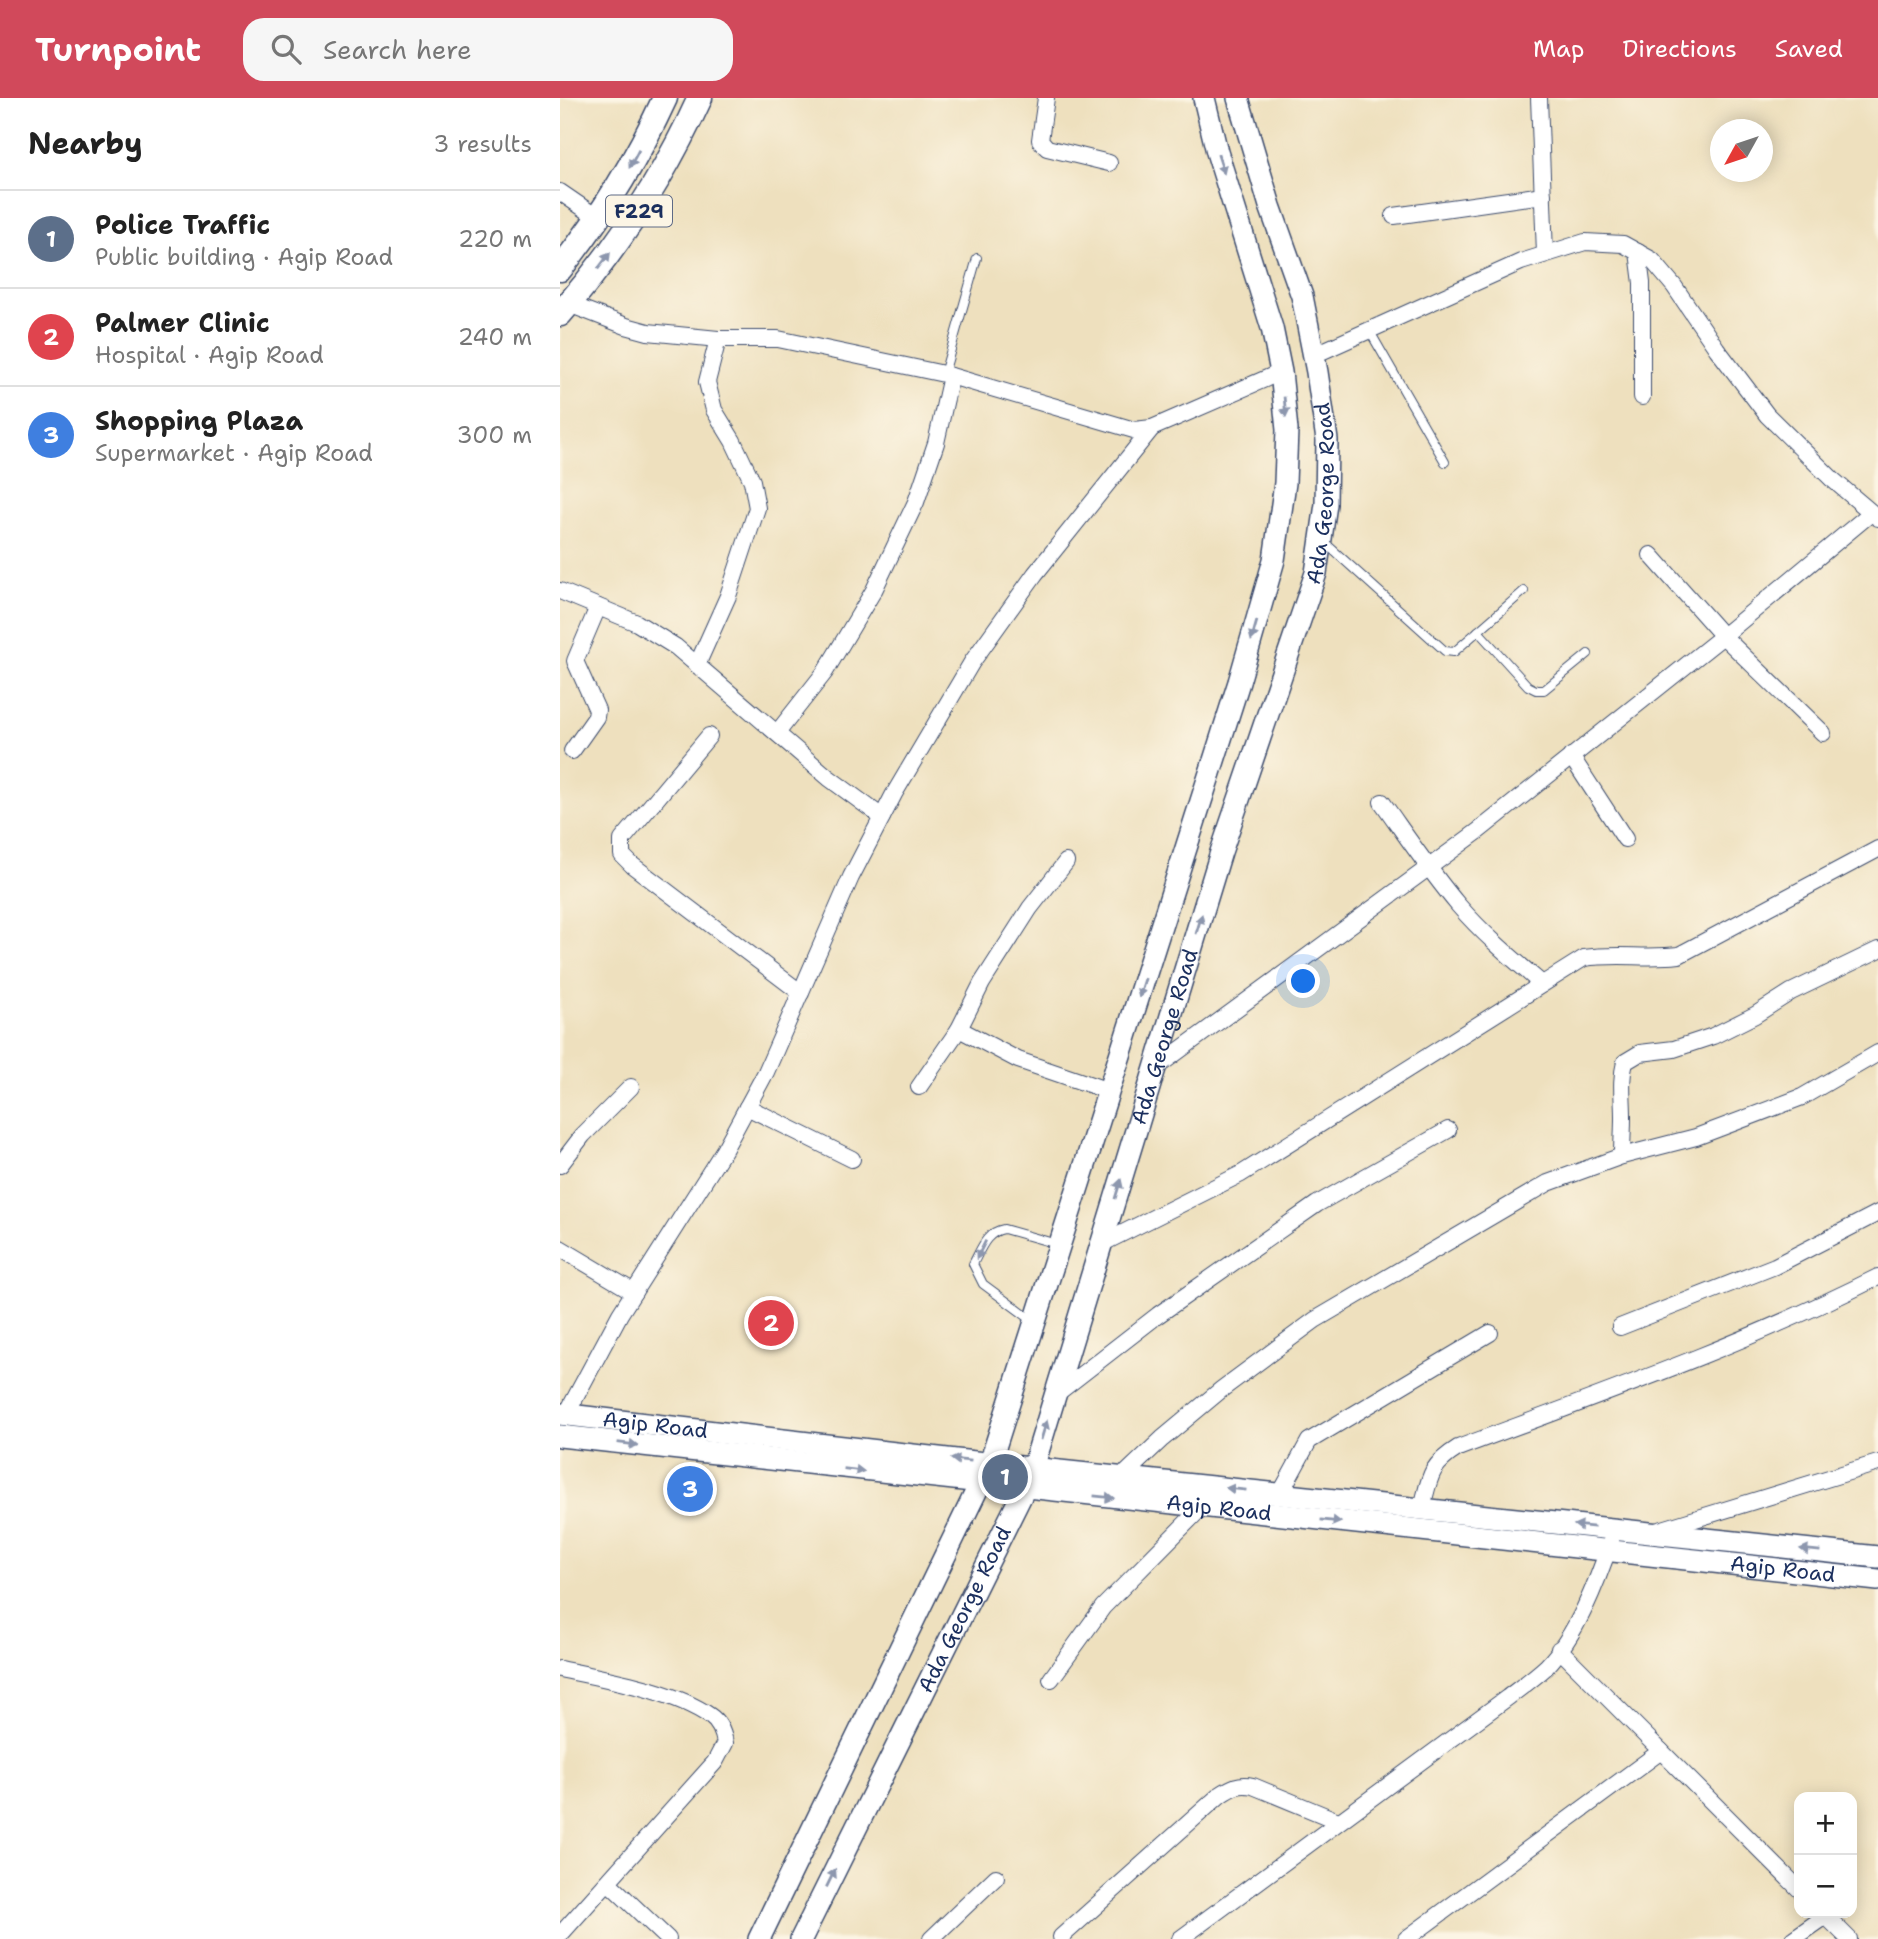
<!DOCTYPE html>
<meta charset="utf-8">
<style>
:root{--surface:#fff;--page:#f6f6f6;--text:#222;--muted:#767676;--line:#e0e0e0;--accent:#d1495b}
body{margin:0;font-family:"Shantell Sans",sans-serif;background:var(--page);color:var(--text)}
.controls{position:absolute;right:21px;bottom:21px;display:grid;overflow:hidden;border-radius:14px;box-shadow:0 4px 18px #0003}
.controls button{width:63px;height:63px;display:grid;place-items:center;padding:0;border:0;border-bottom:2px solid var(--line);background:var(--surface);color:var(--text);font:35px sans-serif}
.compass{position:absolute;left:1150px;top:21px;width:63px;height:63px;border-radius:50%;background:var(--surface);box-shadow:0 4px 18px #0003;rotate:230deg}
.you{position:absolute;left:744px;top:884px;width:24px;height:24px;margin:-18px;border:5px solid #fff;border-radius:50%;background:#1a73e8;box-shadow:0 0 0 10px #1a73e833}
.badge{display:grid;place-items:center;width:46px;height:46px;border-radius:50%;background:var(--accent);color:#fff;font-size:23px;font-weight:700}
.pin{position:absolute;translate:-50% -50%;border:4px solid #fff;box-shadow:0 2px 7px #0006}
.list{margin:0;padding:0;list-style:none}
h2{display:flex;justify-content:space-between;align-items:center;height:91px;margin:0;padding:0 28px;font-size:30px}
h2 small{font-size:23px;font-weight:400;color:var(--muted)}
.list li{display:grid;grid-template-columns:46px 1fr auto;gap:21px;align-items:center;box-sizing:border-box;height:98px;padding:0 28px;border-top:2px solid var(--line)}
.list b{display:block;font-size:26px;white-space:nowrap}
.list p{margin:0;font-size:23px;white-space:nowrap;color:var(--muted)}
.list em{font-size:23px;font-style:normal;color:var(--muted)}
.icon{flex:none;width:38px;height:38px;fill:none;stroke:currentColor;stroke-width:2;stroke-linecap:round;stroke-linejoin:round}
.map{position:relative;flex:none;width:1318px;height:1841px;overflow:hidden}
header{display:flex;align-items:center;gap:42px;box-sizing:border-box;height:98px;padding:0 35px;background:var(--accent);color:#fff}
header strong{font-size:33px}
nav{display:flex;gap:38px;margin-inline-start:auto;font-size:24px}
.search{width:490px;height:63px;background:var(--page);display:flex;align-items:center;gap:18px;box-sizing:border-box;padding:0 24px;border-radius:21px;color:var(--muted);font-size:26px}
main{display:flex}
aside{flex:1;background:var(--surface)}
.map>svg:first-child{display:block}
</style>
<header>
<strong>Turnpoint</strong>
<div class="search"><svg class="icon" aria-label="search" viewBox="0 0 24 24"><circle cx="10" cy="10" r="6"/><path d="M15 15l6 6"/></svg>Search here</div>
<nav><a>Map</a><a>Directions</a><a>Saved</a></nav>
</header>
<main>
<aside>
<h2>Nearby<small>3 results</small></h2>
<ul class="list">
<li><span class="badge" style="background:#5c6f8a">1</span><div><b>Police Traffic</b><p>Public building · Agip Road</p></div><em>220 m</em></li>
<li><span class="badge" style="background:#e0444e">2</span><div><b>Palmer Clinic</b><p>Hospital · Agip Road</p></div><em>240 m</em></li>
<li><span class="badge" style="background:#3f7fe0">3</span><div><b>Shopping Plaza</b><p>Supermarket · Agip Road</p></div><em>300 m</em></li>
</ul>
</aside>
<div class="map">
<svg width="1318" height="1841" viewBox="0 0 1318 1841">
<rect width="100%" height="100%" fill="#fcf5e5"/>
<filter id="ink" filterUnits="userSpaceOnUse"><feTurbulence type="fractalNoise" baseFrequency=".0143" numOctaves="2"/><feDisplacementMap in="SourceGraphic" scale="14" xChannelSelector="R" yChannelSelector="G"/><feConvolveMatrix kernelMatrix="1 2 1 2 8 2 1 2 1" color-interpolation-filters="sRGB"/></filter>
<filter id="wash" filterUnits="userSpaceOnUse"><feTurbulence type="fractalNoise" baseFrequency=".00686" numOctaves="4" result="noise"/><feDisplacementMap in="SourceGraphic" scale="28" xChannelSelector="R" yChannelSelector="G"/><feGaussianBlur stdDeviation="1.57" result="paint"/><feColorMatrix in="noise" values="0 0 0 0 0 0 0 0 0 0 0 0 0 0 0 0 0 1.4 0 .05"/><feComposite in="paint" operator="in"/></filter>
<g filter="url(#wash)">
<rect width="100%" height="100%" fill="#eee0be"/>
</g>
<g filter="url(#ink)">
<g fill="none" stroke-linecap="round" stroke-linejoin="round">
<!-- lane casing -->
<g stroke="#3b4a6c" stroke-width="10">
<g id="lane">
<polyline points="809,232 885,364"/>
<polyline points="384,276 417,160"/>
<polyline points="763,443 885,553 894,554 964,493"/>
<polyline points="918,533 968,588 976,592 984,592 1028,556"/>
<path d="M473 1223 423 1186 413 1166C421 1151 426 1134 444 1131L497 1146"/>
</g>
</g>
<!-- street casing -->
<g stroke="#3b4a6c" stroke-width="18">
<g id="street">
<polyline points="486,0 480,42 487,50 549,65"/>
<polyline points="979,0 985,156"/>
<polyline points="0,94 38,120"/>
<polyline points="834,118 983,97"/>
<polyline points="1078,154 1082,185 1082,299"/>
<polyline points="9,206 66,228 88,234 158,241 218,241 384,276 574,332 592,330 721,274"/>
<polyline points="754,257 961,164 1025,144 1063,146 1092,162 1114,188 1157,251 1207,317 1272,381 1318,420"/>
<polyline points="1091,457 1163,538 1263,635"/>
<polyline points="0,493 77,525 116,549 269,680 322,719"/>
<polyline points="137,567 168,498 197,410 192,383 173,343 154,312 147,284 158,241"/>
<polyline points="217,635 265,574 314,492 356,404 376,345 391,278"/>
<polyline points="149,638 62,742 62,757 72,767 241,895"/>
<polyline points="12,653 36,619 37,612 15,563 38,509"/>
<polyline points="1011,658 1065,741"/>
<path d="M822 704C847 739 871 775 899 808 924 837 953 861 982 886"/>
<polyline points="399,931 458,962 549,993"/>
<polyline points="594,971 917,734 1163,538 1311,415"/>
<polyline points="359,989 399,931 422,885 470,810 506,764"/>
<polyline points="187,1009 292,1061"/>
<path d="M1062 1058C1062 1045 1063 1032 1063 1019 1063 999 1060 983 1065 964L1080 955 1114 951 1153 938 1195 917 1231 894 1318 852"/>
<polyline points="0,1067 23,1037 71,989"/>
<path d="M541 1146 681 1076 1024 860C1056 855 1087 861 1119 857L1318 751"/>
<polyline points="0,1150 74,1194"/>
<polyline points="1060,1229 1215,1168 1318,1115"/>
<polyline points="495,1297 598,1217 757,1106 888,1032"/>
<polyline points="6,1317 60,1216 164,1052 206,974 291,779 334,696 412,564 475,476 592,330"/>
<polyline points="562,1379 602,1341 662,1291 755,1222 988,1085 1062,1058 1136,1039 1242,999 1318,955"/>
<polyline points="720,1396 749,1343 930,1235"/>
<path d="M862 1410C870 1379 869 1368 898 1350 1040 1297 1183 1247 1318 1179"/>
<polyline points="1096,1433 1318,1365"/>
<polyline points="999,1551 1239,1791"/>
<path d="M0 1571C45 1581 111 1591 150 1618 159 1624 163 1634 165 1645L155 1664 0 1837"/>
<polyline points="491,1581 543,1509 642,1409"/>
<polyline points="49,1785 108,1841"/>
<polyline points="1263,1815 1289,1841"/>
<path d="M501 1839 660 1697C672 1689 679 1685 693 1688L778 1723"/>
<polyline points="371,1841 436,1779"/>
<path d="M620 1841 947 1600C960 1590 974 1580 986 1569 1017 1537 1037 1484 1051 1443"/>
<polyline points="846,1841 1101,1653"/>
<polyline points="1233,1841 1266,1818"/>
</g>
</g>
<!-- secondary casing -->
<g stroke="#3b4a6c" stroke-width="24">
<g id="secondary">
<path id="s1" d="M0 1316 396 1362 1318 1459"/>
<path id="s2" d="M0 1338C439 1388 879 1432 1318 1482"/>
<polyline points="199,1841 430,1365 679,584 714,462 725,385 727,332 721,274 712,230 657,54 644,0"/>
<path id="s3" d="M241 1841 465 1390 473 1370 661 754 756 475 766 406 767 342 757 274 742 198 710 108 678 0"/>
</g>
</g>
<!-- primary casing -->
<g stroke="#3b4a6c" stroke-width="27">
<g id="primary">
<path d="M0 171C42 118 77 61 105 0"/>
<path d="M0 216C58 150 104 79 140 0"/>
</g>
</g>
<!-- lane -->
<use href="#lane" stroke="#fff" stroke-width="8"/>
<!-- street -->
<use href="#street" stroke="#fff" stroke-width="16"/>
<!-- secondary -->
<use href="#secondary" stroke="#fff" stroke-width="21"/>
<!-- primary -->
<use href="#primary" stroke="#fff" stroke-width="24"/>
</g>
<!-- one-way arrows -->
<defs><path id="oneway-solid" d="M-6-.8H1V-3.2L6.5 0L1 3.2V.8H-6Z" transform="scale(1.75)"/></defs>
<g fill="#8d97ae">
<use href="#oneway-solid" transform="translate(74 61) rotate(118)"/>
<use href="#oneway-solid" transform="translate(661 66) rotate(72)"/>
<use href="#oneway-solid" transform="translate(44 163) rotate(-53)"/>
<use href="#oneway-solid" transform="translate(725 309) rotate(85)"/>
<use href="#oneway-solid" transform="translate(694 533) rotate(106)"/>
<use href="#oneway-solid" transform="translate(639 826) rotate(-73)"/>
<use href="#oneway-solid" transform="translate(582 890) rotate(108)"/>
<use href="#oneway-solid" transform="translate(558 1091) rotate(-73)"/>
<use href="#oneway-solid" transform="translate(421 1152) rotate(117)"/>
<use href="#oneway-solid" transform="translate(484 1332) rotate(-73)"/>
<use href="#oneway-solid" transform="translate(68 1346) rotate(7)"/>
<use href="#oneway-solid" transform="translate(401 1362) rotate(-174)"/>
<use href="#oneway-solid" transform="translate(294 1372) rotate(7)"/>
<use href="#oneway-solid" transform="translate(676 1391) rotate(-174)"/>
<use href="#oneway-solid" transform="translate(544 1399) rotate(6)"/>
<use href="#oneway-solid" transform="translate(771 1423) rotate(6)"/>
<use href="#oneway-solid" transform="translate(1024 1428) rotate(-174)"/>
<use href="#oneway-solid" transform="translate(1250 1452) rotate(-174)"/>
<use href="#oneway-solid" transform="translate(271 1780) rotate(-64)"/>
</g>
</g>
<g text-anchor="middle" stroke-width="6" stroke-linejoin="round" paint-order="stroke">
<!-- shield labels -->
<rect fill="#fcf5e5" stroke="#5e6a86" stroke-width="2" x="46" y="97.5" width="66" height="31" rx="5"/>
<g font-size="19" font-weight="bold" fill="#1b2f5e">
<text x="79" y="120">F229</text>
</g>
<!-- street labels -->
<g font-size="21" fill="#1b2f5e" stroke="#fcf5e5">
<text dy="7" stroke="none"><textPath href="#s3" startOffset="1544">Ada George Road</textPath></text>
<text dy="7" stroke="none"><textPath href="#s3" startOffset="976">Ada George Road</textPath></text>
<text dy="7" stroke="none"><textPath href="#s1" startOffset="96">Agip Road</textPath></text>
<text dy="7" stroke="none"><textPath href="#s2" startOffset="663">Agip Road</textPath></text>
<text dy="7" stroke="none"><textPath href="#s2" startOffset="1230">Agip Road</textPath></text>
<text dy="7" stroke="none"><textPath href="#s3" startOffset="368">Ada George Road</textPath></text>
</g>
</g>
</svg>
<div class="controls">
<button>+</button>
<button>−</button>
</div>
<svg class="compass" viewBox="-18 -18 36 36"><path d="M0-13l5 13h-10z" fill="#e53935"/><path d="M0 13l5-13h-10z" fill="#767676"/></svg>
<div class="you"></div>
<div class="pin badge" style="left:445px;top:1379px;background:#5c6f8a">1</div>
<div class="pin badge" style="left:211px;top:1225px;background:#e0444e">2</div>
<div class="pin badge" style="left:130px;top:1391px;background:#3f7fe0">3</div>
</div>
</main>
